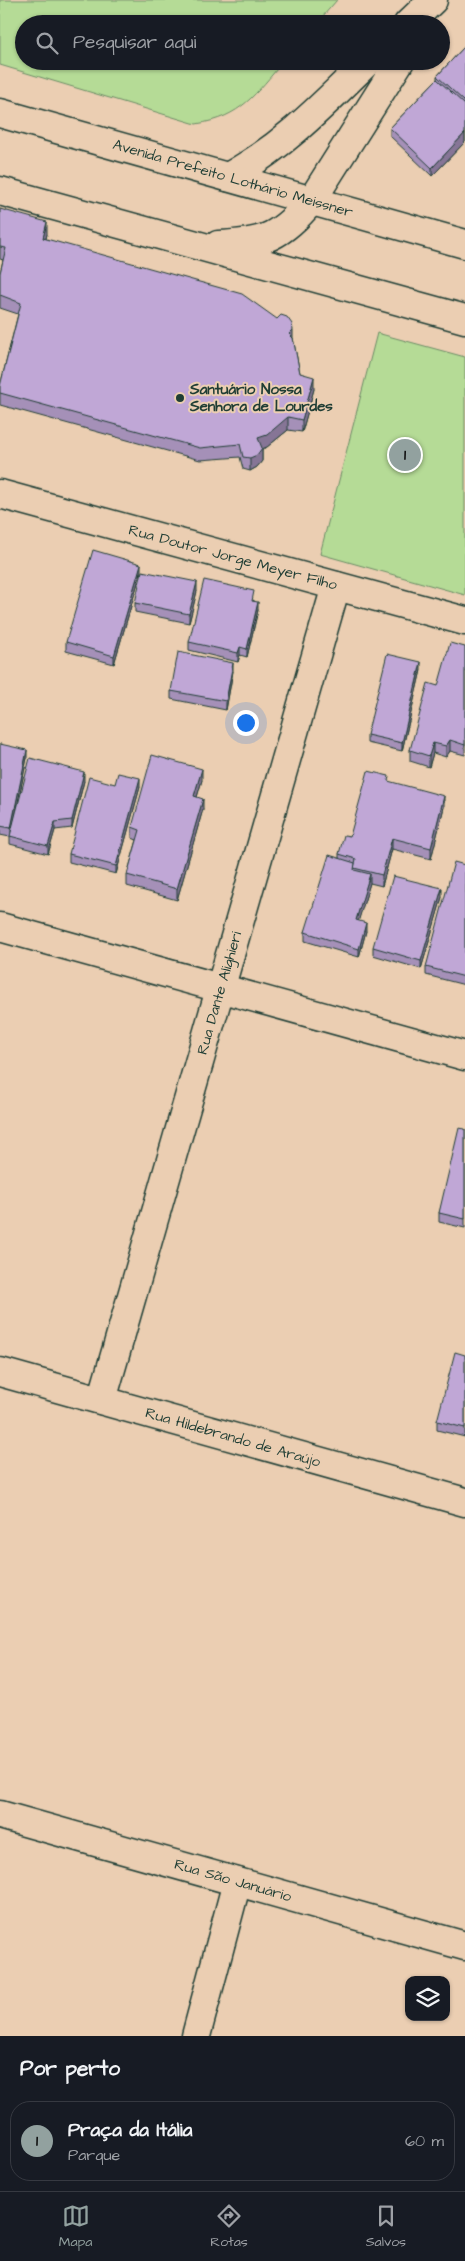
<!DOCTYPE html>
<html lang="pt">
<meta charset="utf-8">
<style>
:root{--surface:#171b24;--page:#242831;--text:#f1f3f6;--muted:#9ea1a6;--line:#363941;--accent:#92a19f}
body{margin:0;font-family:"Architects Daughter",sans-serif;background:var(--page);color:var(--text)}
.controls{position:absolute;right:15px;bottom:15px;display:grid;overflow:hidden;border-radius:10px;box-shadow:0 1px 4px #0004}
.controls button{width:45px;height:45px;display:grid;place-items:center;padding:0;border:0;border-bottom:1px solid var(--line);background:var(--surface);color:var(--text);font:25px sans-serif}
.you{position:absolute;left:245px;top:722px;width:18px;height:18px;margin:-12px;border:4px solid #fff;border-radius:50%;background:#1a73e8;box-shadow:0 0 0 8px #1a73e833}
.badge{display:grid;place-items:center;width:32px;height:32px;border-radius:50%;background:var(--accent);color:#111;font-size:16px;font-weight:700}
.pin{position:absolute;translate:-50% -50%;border:2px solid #fff;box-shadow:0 1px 5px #0006}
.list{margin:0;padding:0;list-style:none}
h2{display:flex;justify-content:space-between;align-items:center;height:65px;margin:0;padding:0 20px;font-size:21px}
h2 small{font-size:16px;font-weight:400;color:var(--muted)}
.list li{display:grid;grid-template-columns:32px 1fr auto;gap:15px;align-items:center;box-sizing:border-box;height:80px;margin:0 10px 10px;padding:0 10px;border:1px solid var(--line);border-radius:20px}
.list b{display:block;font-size:19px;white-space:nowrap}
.list p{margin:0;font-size:16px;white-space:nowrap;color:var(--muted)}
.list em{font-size:16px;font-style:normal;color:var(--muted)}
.icon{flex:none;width:28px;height:28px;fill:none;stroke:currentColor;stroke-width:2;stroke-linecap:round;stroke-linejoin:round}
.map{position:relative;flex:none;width:465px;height:2036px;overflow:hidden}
.search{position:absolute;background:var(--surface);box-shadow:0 1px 4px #0004;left:15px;right:15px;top:15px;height:55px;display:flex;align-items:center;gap:12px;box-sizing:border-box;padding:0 18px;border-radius:28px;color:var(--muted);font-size:19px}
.sheet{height:155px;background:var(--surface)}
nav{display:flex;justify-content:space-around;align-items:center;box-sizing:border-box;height:70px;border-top:1px solid var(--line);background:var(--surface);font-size:14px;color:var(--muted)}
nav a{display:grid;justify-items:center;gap:2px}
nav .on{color:var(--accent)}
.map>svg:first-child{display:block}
</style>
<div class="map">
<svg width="465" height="2036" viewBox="0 0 465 2036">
<rect width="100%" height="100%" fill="#ebceb2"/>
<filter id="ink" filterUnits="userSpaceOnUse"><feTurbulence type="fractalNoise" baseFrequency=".02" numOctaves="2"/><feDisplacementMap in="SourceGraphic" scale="10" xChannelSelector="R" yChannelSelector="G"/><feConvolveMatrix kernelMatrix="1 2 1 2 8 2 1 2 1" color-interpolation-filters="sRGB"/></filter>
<g filter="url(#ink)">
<!-- green -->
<g fill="#b5db96" stroke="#6a8c65">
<path d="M0 0H337L316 24H24V61H284C255 94 242 117 196 124L0 65Z"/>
<polygon points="377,333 465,357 465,595 320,554"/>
</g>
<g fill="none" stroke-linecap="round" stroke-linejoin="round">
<!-- street casing -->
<g stroke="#1f3d34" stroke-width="31">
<g id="street">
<polyline points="0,494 465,621"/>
<polyline points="0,927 465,1056"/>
<polyline points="0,1372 465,1502"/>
<polyline points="102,1400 336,586"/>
<polyline points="0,1815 465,1946"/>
<polyline points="196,2036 237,1882"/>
</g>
</g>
<!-- secondary casing -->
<g stroke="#1f3d34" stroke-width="31">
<g id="secondary">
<polyline points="408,24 433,0"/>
<path d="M228 177C284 146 323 105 368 61"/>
<polyline points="312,200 400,61"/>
</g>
</g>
<!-- primary casing -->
<g stroke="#1f3d34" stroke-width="31">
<g id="primary">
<polyline points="0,113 465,244"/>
<polyline points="0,191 465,319"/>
<path d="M218 245C266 243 280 237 312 200"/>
</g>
</g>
<!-- street -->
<use href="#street" stroke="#ebceb2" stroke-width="28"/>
<!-- secondary -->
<use href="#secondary" stroke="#ebceb2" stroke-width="28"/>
<!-- primary -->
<use href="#primary" stroke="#ebceb2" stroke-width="28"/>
</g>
<!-- wall -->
<g fill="#a590b8" stroke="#1f3d34">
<polygon points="465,46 465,142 432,176 390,136 390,128 437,79 437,76"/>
<polygon points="0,209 47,234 46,239 293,338 300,373 314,389 302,432 288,430 267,447 262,449 262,461 257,467 250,471 243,469 240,457 200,460 0,405 0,386 18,314 0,308 0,273 3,260 0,259"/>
<polygon points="141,572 114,664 66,651 66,642"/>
<polygon points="197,591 189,623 135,612 135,603"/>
<polygon points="254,600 254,601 258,610 247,657 240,655 238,662 189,650 189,642"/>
<polygon points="465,647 465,755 450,751 446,757 433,753 429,767 410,761 410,750 438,686"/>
<polygon points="421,670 402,751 367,743 367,735"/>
<polygon points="233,671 226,710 171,699 171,691"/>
<polygon points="0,744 27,758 15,814 84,781 72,828 55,830 48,854 10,844 10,837 0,835"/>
<polygon points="202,780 197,797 203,809 177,900 127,886 127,875 137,840 132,838 132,827"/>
<polygon points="389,782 444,807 431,859 392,849 382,886 370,883 358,921 366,931 359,957 305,941 305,932 339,858 339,854 350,836"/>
<polygon points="115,784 140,787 116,874 69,862 69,854"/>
<polygon points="465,865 465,985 426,975 426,967"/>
<polygon points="442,897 421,969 373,955 373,947"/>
<polygon points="465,1129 465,1228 439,1222 439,1213"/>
<polygon points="465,1355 465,1437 437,1430 437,1421"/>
</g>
<!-- shaded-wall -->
<g fill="#867596" stroke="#1f3d34">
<polygon points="465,133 465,142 432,176 432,168"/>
<polygon points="47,222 47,234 43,250 43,238"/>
<polygon points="293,330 293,343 289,334"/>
<polygon points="314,377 314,389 302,432 302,420"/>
<polygon points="288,417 288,430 267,447 262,449 262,461 257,467 250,471 250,458 258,438"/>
<polygon points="141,564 141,572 114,664 114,656"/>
<polygon points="197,582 197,591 189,623 189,614"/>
<polygon points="258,602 258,610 247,657 247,649"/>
<polygon points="240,647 240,655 238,662 238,653"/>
<polygon points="421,662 421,670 402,751 402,743"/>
<polygon points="233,663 233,671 226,710 226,701"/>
<polygon points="450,740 450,751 446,757 446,746"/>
<polygon points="433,743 433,753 429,767 429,756"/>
<polygon points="27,750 27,758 11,837 11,828"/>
<polygon points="202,769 202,780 194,807 194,796"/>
<polygon points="84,772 84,781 72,828 72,820"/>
<polygon points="140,778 140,787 116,874 116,866"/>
<polygon points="444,796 444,807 431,859 431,848"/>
<polygon points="203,799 203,809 177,900 177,889"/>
<polygon points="55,822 55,830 48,854 48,846"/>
<polygon points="392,838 392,849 382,886 382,875"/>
<polygon points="370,874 370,883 356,929 356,920"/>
<polygon points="442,888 442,897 421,969 421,961"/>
<polygon points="366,923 366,931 359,957 359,949"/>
</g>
<!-- building -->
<g fill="#c0a7d6" stroke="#1f3d34">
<polygon points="465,46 465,102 437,76"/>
<polygon points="437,79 465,105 465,133 432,168 390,128"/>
<polygon points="0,209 47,222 43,238 242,294 277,319 281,315 287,317 292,324 293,330 289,334 293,338 300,373 314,377 302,420 288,417 267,435 258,438 262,448 257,455 250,458 243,457 240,444 200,448 0,393 0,386 21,303 0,295 0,273 6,248 0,247"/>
<polygon points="93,550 141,564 114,656 66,642"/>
<polygon points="142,571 197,582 189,614 135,603"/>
<polygon points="204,580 254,591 252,601 258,602 247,649 240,647 238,653 189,642"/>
<polygon points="450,643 465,647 465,745 450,740 446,746 433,743 429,756 410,750 428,683 438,686"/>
<polygon points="178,652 233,663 226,701 171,691"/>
<polygon points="387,654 421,662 402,743 367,735"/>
<polygon points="0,744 27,750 11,828 0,826"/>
<polygon points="152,755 202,769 194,796 203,799 177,889 127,875 140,830 132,827"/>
<polygon points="30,758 84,772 72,820 55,822 48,846 10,836"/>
<polygon points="368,771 389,776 388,781 444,796 431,848 392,838 382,875 354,868 356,859 339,854 344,835 350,836"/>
<polygon points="118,773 140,778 116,866 69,854 89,777 115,784"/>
<polygon points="329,855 355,863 354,870 370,874 356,920 366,923 359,949 305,932"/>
<polygon points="454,862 465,865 465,977 426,967"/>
<polygon points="393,876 442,888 421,961 373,947"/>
<polygon points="459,1128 465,1129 465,1219 439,1213"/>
<polygon points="455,1352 465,1355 465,1428 437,1421"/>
</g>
</g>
<!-- markers -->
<circle fill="#1f3d34" stroke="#ebceb2" stroke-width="2" cx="180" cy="398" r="5"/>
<g text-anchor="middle" stroke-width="4" stroke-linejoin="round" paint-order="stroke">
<!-- street labels -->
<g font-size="15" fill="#1f3d34" stroke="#ebceb2">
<text transform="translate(233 178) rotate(16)" y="5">Avenida Prefeito Lothário Meissner</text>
<text transform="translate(233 557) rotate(15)" y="5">Rua Doutor Jorge Meyer Filho</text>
<text transform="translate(219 993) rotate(-74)" y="5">Rua Dante Alighieri</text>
<text transform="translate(233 1437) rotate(16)" y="5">Rua Hildebrando de Araújo</text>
<text transform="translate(233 1880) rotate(16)" y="5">Rua São Januário</text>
</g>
<!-- poi labels -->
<g font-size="15" font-weight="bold" fill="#1f3d34" stroke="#ebceb2" text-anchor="start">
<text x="190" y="394">Santuário Nossa<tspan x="190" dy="17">Senhora de Lourdes</tspan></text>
</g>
</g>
</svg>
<div class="controls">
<button><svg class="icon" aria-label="layers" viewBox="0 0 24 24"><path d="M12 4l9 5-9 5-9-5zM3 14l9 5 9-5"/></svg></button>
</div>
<div class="you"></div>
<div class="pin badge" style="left:405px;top:455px">1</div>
<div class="search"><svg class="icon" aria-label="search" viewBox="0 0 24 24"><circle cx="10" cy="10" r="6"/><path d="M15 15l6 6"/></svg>Pesquisar aqui</div>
</div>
<section class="sheet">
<h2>Por perto<small></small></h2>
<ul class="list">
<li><span class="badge">1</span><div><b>Praça da Itália</b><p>Parque</p></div><em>60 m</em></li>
</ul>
</section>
<nav>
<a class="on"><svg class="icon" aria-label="map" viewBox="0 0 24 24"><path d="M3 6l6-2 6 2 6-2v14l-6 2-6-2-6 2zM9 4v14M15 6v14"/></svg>Mapa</a>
<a><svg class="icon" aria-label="directions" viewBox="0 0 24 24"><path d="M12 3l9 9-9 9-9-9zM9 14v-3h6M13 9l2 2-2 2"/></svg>Rotas</a>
<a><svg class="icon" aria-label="saved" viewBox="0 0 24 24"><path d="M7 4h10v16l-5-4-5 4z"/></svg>Salvos</a>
</nav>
